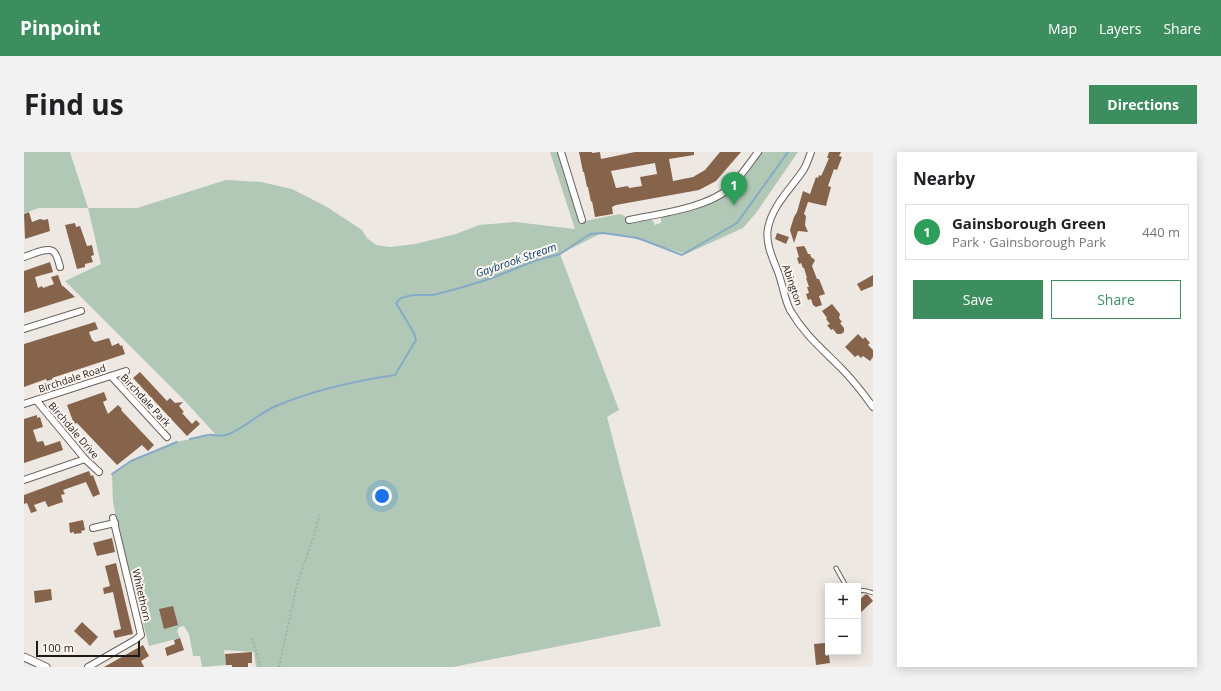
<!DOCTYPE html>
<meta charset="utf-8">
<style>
:root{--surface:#fff;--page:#f2f2f2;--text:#202124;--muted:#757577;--line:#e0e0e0;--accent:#3d8e5f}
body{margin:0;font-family:"Open Sans",sans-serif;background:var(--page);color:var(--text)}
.controls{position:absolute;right:12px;bottom:12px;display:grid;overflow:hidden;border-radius:0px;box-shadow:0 2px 10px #0003}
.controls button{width:36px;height:36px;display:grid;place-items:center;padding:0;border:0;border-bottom:1px solid var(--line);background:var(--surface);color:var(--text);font:20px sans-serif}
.scale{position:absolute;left:12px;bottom:10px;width:104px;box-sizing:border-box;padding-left:4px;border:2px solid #1d1b19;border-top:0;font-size:11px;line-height:14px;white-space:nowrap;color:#1d1b19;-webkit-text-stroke:3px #fcf5f0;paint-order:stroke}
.you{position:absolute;left:358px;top:344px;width:14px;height:14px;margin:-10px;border:3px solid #fff;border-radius:50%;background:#1a73e8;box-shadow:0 0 0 6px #1a73e833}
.badge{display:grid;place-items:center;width:26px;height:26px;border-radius:50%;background:var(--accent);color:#fff;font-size:13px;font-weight:700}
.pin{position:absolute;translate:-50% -33px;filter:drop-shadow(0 1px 2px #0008)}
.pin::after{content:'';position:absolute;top:21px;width:14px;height:12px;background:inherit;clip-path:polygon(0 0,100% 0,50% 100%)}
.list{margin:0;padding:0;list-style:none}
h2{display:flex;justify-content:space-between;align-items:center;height:52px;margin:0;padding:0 16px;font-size:17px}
h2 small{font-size:13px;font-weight:400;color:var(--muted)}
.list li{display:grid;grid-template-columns:26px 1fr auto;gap:12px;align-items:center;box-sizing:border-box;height:56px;margin:0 8px 8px;padding:0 8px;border:1px solid var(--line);border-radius:0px}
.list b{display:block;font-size:15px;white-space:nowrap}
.list p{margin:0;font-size:13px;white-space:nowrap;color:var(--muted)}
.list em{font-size:13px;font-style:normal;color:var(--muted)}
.actions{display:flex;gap:8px;padding:12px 16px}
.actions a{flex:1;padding:9px 0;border:1px solid var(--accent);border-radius:0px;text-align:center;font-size:14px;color:var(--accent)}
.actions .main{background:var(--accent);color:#fff}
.map{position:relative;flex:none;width:849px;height:515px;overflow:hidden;border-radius:0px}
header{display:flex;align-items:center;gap:24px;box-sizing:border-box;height:56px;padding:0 20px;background:var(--accent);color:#fff}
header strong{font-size:19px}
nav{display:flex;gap:22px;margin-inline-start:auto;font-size:14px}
.intro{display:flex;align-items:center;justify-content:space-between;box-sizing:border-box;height:96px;padding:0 24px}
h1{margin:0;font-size:28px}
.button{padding:10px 18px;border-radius:0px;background:var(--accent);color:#fff;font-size:14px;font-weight:700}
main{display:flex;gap:24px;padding:0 24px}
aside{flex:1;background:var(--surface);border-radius:0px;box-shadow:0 2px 10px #0003}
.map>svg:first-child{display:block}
</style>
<header>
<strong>Pinpoint</strong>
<nav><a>Map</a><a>Layers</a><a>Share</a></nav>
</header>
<div class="intro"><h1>Find us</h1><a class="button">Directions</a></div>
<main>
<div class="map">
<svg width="849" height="515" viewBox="0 0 849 515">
<rect width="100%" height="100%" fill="#eee8e3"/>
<!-- green -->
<path fill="#b0c8b5" d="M0 0H46L64 56H113L202 28 237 30 268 37 303 55 338 78 343 86 352 93 366 95 391 92 432 82 455 73 491 70 551 77 526 0H534L556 70 596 62 601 64 603 71 625 67 629 69 631 73 637 71V66C647 58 664 60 676 56 705 46 720 23 738 0H774L732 61 719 76 662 102 602 84 578 81 536 102 595 258 583 265 637 474 429 515H232L230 500 200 498 202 513 178 515 176 504H169L165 482 160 474 155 475 153 479 156 486 125 494 94 375 89 350 88 322 107 309 153 290 186 283 193 284 159 247 41 129 77 112 64 56H15L0 61Z"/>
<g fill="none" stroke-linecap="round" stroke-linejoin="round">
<!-- stream -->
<g stroke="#87aac7" stroke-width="2">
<path d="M166 287C172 286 178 284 184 283 192 282 195 286 205 282 222 275 235 261 252 254 290 238 330 229 371 223L392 188 390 181 372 151 377 146 389 143H409L436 136 468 126 513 108 536 102 566 82 579 81 614 86 658 103 713 71 764 0"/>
<polyline points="88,322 107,309 153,290"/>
</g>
</g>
<!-- building -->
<g fill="#86634b" fill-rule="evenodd">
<path d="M555 0H568V1L576 0 577 7 611 0H670V3L645 7 649 29 669 25 681 18 696 0H717L692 29 675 38 592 53 588 55 589 62 571 65 568 49 567 50 564 35H563L560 20H559ZM631 11 633 22 616 25 618 34 605 36 604 34 592 36 587 19Z"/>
<polygon points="805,0 817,0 815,4 818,5 813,18 810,17 804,34 807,35 802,54 784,50 780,62 782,64 781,73 784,80 774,79 770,91 766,78 770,65 773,60 779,39 786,42 792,25 794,26 795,23 797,24 799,20 805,6 803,6"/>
<polygon points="5,60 8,70 16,67 20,68 24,67 26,79 1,87 0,62"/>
<polygon points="51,71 52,75 56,74 63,94 68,93 70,103 67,104 69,110 61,112 61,115 53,117 41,73"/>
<polygon points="753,81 765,85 762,92 751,87"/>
<polygon points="780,94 782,97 784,102 786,102 787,105 791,108 788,114 793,127 795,127 801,142 795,144 798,153 792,155 789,153 787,147 784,148 782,142 785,141 783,135 785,135 782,126 783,126 780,116 779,116 777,111 775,112 773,106 775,105 772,95"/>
<polygon points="26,110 29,120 11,125 14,136 18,134 19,136 30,132 27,125 34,123 38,134 39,134 51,145 0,161 0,119"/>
<polygon points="849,123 849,134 837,139 833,132"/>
<polygon points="808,152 816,162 815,166 818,170 816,171 820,176 820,180 817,182 813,182 809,177 807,178 803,173 806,172 802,167 803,166 798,159"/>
<polygon points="71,170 74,177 65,180 68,188 71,190 85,186 88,194 95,191 96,194 98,193 101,202 28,226 29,227 23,229 22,227 0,235 0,192"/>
<polygon points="834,182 839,187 841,185 846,191 844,193 849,198 849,205 846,209 839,204 837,206 834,203 831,205 821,195"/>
<polygon points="116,220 143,249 146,246 151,251 159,250 155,254 160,260 158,261 168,272 172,268 176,272 163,284 109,226"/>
<polygon points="80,240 83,248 79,250 84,262 94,253 98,257 97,258 130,293 124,299 118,293 93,313 53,271 50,272 43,253"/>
<polygon points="13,263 13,266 16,265 19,275 9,278 13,290 19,289 21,294 36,289 39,298 0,311 0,267"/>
<polygon points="65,319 67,324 69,323 76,342 69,345 62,330 39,338 41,342 37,343 39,350 24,355 21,349 10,353 13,359 7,361 3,351 0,352 0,343"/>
<polygon points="59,368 61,378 57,379 58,381 50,382 50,380 46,381 45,371"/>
<polygon points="88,386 91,400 73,404 69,391"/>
<polygon points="92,411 109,482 91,486 89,479 97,477 89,440 80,442 79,436 86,434 81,414"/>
<polygon points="27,437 28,448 11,451 10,439"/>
<polygon points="842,442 844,443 849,449 834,463 834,449"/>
<polygon points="149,454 154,473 140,477 135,457"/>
<polygon points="58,470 74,485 66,494 50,479"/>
<polygon points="156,486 160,498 143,504 141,496 151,492 150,488"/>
<polygon points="801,491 802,504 805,503 806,511 792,513 790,492"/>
<polygon points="119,493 125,504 117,509 120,515 80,515"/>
<polygon points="228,500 228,511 224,511 224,515 208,515 208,513 202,513 201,502"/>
</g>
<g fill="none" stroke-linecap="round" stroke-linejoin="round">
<!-- service casing -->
<g stroke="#68625e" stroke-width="5">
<g id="service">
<polyline points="812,416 822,434"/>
<polyline points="834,438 843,439 849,441"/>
</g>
</g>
<!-- minor casing -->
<g stroke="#68625e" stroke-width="8">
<g id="minor">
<polyline points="537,0 558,68"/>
<path d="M787 0C785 5 783 12 780 17 767 37 749 52 744 76 741 91 749 107 754 120 759 133 760 146 766 158 780 182 797 196 816 215 828 227 839 241 849 255"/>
<path d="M605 68C633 62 684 56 705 36 716 26 725 12 734 0"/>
<path d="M0 105C7 103 24 94 30 100 33 103 35 111 36 115"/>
<polyline points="0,177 57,159"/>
<polyline points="87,224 143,285"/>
<polyline points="12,248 61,307 75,320"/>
<polyline points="0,252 102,219"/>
<polyline points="0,328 61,307"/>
<polyline points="69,376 91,371"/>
<polyline points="64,515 111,488 117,483 89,366"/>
</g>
</g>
<!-- tertiary casing -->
<g stroke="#68625e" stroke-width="9">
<polyline id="tertiary" points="0,505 22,515"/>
</g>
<!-- path -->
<g stroke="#aca7a3" stroke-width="1.5" stroke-dasharray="2 2" stroke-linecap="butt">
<polyline points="228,486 237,515"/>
<polyline points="255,515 273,432 291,381 295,363"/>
</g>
<!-- service -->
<use href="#service" stroke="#fff" stroke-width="3"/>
<!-- minor -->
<use href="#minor" stroke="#fff" stroke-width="6"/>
<!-- tertiary -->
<use href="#tertiary" stroke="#fff" stroke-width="7"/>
</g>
<g text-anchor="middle" stroke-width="4" stroke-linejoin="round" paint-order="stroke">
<!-- street labels -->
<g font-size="10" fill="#1d1b19" stroke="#fcf5f0">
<text transform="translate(769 133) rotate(71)" y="4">Abington</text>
<text transform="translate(48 226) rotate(-18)" y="4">Birchdale Road</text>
<text transform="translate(122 248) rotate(47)" y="4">Birchdale Park</text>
<text transform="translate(50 278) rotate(49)" y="4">Birchdale Drive</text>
<text transform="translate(118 443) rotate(77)" y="4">Whitethorn</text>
</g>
<!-- water labels -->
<g font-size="11" font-style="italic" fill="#074269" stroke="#fcf5f0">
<text transform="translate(492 108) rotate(-19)" y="4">Gaybrook Stream</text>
</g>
</g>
</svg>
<div class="controls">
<button>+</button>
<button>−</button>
</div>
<div class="scale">100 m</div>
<div class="you"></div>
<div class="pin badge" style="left:710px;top:53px;background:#2e9e5b">1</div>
</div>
<aside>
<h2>Nearby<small></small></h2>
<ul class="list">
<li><span class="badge" style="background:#2e9e5b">1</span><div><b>Gainsborough Green</b><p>Park · Gainsborough Park</p></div><em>440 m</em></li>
</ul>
<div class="actions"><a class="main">Save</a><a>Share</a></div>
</aside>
</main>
